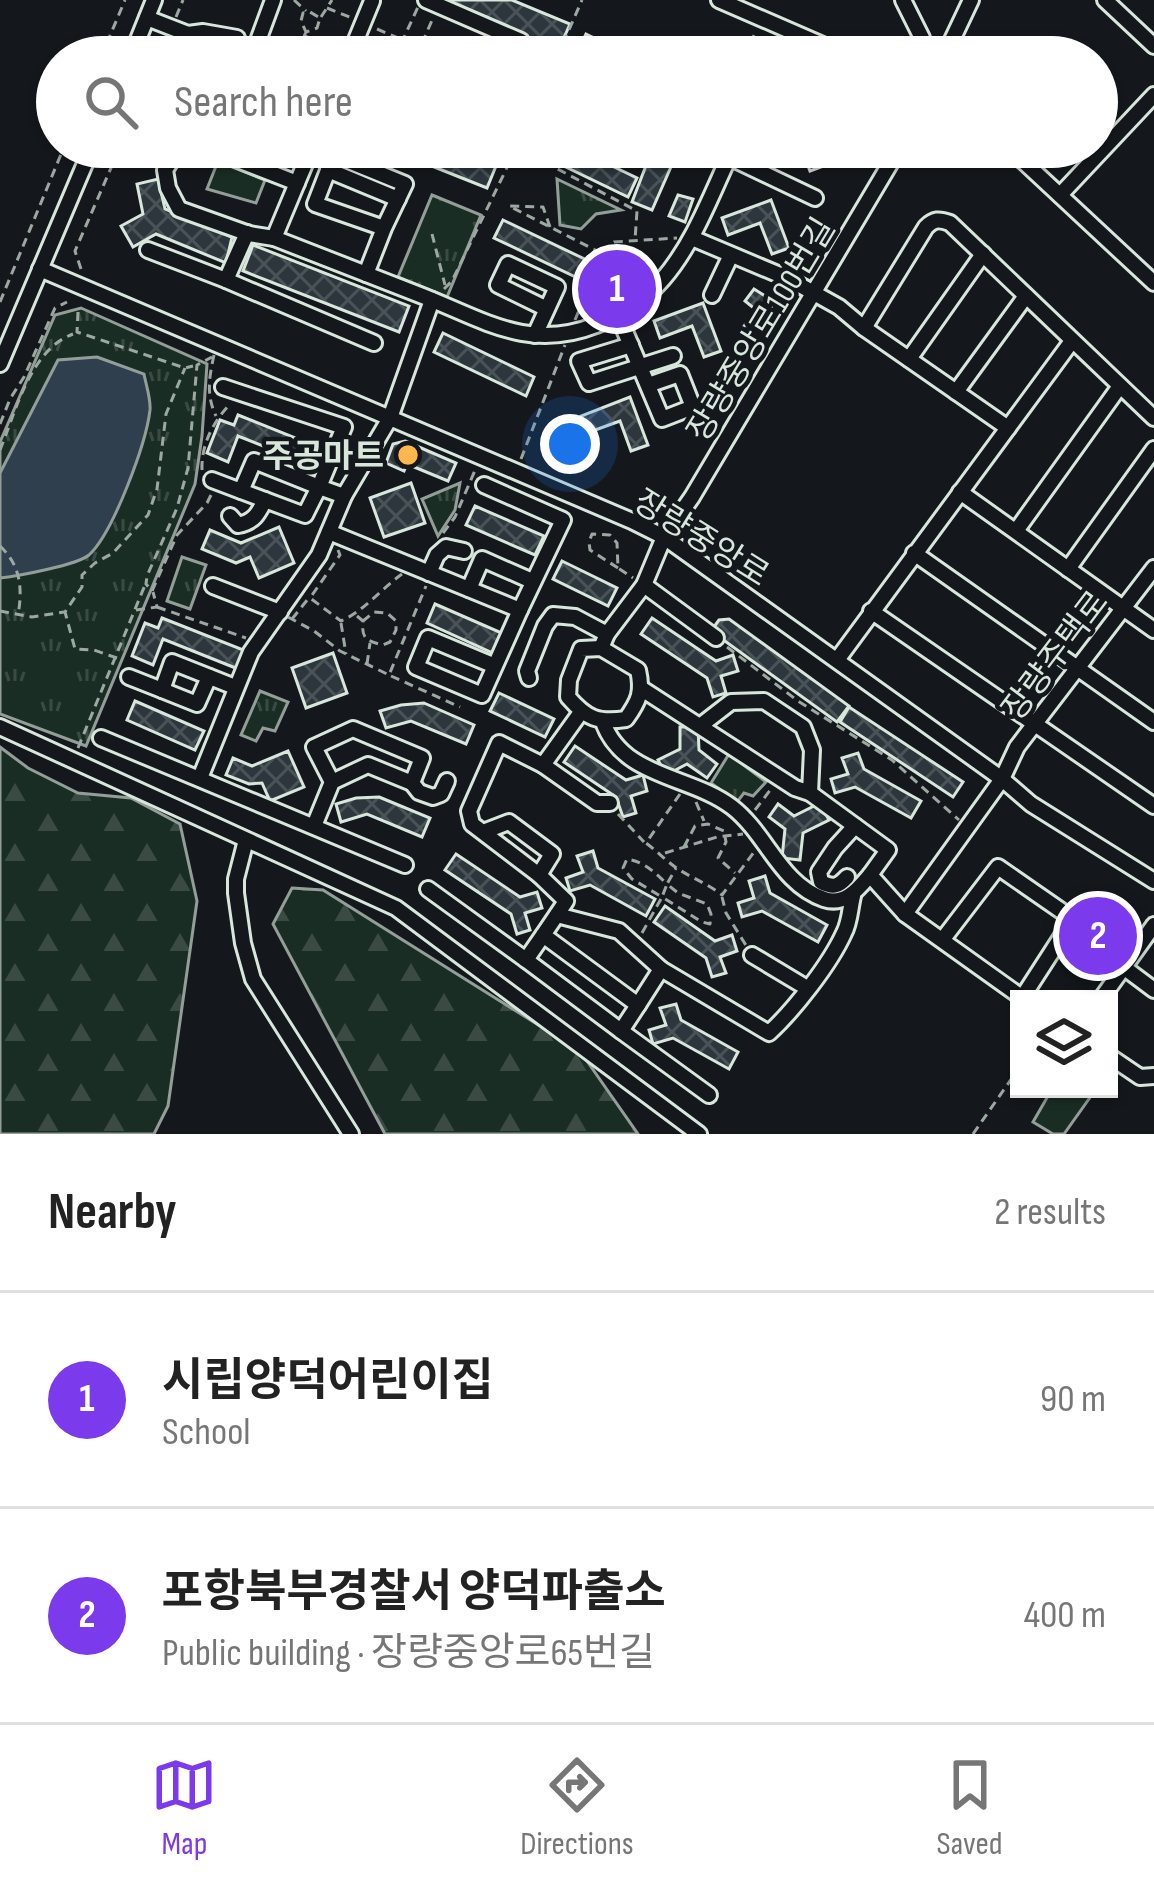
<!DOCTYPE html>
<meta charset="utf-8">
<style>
:root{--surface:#fff;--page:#f6f6f6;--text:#222;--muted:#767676;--line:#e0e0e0;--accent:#7c3aed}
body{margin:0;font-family:"Sofia Sans Condensed","Noto Sans KR",sans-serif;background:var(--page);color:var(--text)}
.controls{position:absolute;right:36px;bottom:36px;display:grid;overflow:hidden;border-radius:0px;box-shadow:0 3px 9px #0004}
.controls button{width:108px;height:108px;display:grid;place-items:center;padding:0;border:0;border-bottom:3px solid var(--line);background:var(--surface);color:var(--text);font:60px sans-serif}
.you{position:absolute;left:570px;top:444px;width:42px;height:42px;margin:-30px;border:9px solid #fff;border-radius:50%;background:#1a73e8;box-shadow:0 0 0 18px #1a73e833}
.badge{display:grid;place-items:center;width:78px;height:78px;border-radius:50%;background:var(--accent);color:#fff;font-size:39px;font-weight:700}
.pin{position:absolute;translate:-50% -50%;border:6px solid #fff;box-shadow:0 3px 12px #0006}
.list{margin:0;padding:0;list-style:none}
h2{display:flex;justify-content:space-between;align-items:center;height:156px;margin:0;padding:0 48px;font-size:51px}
h2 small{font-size:39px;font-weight:400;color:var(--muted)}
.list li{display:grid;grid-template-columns:78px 1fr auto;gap:36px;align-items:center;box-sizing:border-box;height:216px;padding:0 48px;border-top:3px solid var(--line)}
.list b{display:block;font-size:45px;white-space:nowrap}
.list p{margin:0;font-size:39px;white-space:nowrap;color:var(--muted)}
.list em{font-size:39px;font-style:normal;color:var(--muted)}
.icon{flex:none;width:66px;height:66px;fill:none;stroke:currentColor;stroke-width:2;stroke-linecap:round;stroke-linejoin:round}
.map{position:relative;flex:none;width:1154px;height:1134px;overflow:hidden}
.search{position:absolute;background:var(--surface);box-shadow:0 3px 9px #0004;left:36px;right:36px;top:36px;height:132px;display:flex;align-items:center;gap:30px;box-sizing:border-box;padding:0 42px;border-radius:66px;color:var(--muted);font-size:45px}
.sheet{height:588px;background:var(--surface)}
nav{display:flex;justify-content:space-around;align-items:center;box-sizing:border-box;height:168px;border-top:3px solid var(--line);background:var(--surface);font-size:33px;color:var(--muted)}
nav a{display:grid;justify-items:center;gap:6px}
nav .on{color:var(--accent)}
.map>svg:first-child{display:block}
</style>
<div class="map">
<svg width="1154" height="1134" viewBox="0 0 1154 1134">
<defs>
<pattern id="grass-tufts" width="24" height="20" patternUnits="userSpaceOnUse" patternTransform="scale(3)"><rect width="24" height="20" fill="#1a2d24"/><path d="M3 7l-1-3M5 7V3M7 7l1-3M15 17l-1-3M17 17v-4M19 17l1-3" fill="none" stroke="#3b4b43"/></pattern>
<pattern id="forest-firs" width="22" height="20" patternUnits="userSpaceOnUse" patternTransform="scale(3)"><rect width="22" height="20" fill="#1a2d24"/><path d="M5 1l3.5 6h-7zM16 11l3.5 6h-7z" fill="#3b4b43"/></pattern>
<pattern id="building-cross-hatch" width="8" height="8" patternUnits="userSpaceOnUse" patternTransform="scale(3)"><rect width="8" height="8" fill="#2c363c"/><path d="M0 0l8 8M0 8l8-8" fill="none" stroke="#4a5358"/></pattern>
</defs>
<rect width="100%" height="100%" fill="#14181c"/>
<!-- grass -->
<g fill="url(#grass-tufts)" stroke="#939e99" stroke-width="3">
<polygon points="557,179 621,210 596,214 581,229 560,225"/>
<polygon points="432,195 481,215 447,297 398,277"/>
<polygon points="81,308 207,364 202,436 195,484 86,746 0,714 0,442 55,315"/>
<polygon points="460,483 455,510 438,536 422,499"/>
<polygon points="182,557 206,565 190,609 167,601"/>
<polygon points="260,691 288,702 275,731 263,728 256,741 241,735"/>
<polygon points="729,754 766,782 753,796 744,793 737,802 711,783"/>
</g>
<!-- forest -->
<g fill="url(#forest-firs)" stroke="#939e99" stroke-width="3">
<polygon points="0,747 28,768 78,793 131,798 180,824 197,901 168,1106 154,1134 0,1134"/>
<polygon points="292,888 323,890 580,1051 638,1134 385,1134 273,924"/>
</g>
<!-- garden -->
<g fill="#1a2d24" stroke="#939e99" stroke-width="3">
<polygon points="218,161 265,180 256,203 207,189"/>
<polygon points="1052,1089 1096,1089 1064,1134 1053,1134 1033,1122"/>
</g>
<!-- water -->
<path fill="#2f3f4d" stroke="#939e99" stroke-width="3" d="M97 357 144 374C146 385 151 399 150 410 146 444 113 533 89 555 77 565 18 576 0 578V473L58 360Z"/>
<!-- building -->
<g fill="url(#building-cross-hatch)" stroke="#d8e6dc" stroke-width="3">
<polygon points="437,0 512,0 570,24 558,51"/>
<polygon points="586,34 634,57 586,57 577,53"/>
<polygon points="384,147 462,147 498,161 487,188"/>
<polygon points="540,147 572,147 637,178 628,197 537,153"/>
<polygon points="801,147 820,147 826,165 810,171"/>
<polygon points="652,150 674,160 652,210 632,202"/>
<polygon points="158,179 165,209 232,237 226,263 156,234 133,247 121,226 143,214 137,184"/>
<polygon points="678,195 693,199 685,222 669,216"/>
<polygon points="771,200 789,248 772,254 760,223 728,235 722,218"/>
<polygon points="503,220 595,264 586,282 494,238"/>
<polygon points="253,245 409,306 399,332 243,271"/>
<polygon points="627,273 633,279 606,301 598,294"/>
<polygon points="754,289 775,302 751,337 741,331 755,309 745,301"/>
<polygon points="703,303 721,351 704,357 692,326 660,338 654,321"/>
<polygon points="443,333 534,377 526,396 434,352"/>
<polygon points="630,397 648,445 631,451 620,421 587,433 581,416"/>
<polygon points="238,415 323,449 316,467 238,436 228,462 207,453 220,420 234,425"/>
<polygon points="405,441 456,463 448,481 407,464 404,471 386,463 393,444"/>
<polygon points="411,483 425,523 384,537 370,498"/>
<polygon points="475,506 544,536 535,555 466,525"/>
<polygon points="279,527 294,563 259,578 250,557 236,563 202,549 210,530 241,543"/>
<polygon points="562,561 617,588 608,606 553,579"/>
<polygon points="435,604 504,634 495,654 427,623"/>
<polygon points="162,618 246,651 238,669 163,639 153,665 132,656 145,623 158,628"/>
<polygon points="652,618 716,661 733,655 738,671 721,676 726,693 713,697 707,678 641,634"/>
<polygon points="729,619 849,706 837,722 711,631 719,620"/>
<polygon points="333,653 347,693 306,708 292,668"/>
<polygon points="499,693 554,719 545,737 490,711"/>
<polygon points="135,701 204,731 195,750 127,720"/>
<polygon points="424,703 474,725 466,744 411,721 386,728 380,711 401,705"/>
<polygon points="849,707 963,782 953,797 840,722"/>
<polygon points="680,727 698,727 699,750 717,764 707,778 687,764 666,775 658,760 680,749"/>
<polygon points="575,746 626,780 643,775 647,791 631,796 636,813 623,817 616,797 564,762"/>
<polygon points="288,751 304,787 270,801 262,783 249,784 226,775 233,758 252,766"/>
<polygon points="858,753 864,769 921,801 911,818 855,787 835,793 831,779 848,774 842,758"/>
<polygon points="379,797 430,818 422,837 367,814 341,822 336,804 356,798"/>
<polygon points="820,803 829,820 803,833 800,860 782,858 785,829 769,817 778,804 794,816"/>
<polygon points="593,851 598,868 655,899 646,916 590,885 570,891 566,878 583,872 577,856"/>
<polygon points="456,854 520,897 537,892 542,908 525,913 530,930 517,934 511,914 445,870"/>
<polygon points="765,876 770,893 827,925 818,942 762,911 742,917 738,903 754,898 749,881"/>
<polygon points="665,906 715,941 732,935 737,951 720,957 726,973 712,977 706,958 654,922"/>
<polygon points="676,1004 681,1020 738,1052 729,1069 673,1038 653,1044 649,1030 666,1025 660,1008"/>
</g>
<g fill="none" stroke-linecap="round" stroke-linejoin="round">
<!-- minor casing -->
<g stroke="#d8e6dc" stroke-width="20">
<g id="minor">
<polyline points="426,0 521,41 527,57"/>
<polyline points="719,0 850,57"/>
<polyline points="903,0 922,38 923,57"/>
<polyline points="1105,0 1154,46"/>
<polyline points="147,18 188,34 203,32 237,38"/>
<polyline points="131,57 154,0"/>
<polyline points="252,57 273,0"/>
<polyline points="349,57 372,1"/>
<polyline points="944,57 971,0"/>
<path d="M312 147 274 238C323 257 372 276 420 295 482 319 528 352 596 325 623 315 644 301 663 279 693 244 710 198 729 157"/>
<polyline points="708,147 815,198"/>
<polyline points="1008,147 1154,283"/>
<polyline points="328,170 398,199"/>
<polyline points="1060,195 1154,95"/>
<polyline points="274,238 249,234 179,209 168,188 165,170 176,153 196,148 220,153 297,183"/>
<polyline points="692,238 787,278 839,307 864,328 1008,428"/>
<polyline points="148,250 226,280 247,233"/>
<polyline points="40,269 632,521 664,537 1002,779 1031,804 1154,881"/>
<polyline points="366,274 384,228 315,204 334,155 405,184 384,228"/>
<polyline points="226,280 374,343"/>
<polyline points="712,295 731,255"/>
<polyline points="618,315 662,419 693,407 680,374 648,385"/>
<path d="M864 328 926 227C934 219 939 219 950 223L1154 418"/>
<polyline points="535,335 557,287 508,264 498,285 547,309"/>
<polyline points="631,345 579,361 589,383 673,356"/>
<polyline points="909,359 983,254"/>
<polyline points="0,364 92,147"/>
<polyline points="223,387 344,427 319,487 344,496"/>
<polyline points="956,392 1026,296"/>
<polygon points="254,461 319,487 305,515 241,491"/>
<polyline points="212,480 241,491"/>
<polyline points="960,492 1154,630"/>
<path d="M230 516 238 525C254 522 258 514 265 500"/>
<polyline points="1016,531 1120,386"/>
<polyline points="329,532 520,610 563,520 484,485"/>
<polyline points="914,553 1154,722"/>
<polyline points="1068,569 1154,449"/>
<polyline points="429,573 437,555 446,547 464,551"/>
<polyline points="644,585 716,638"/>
<polyline points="213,586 280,612"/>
<polyline points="469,589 482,559 532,581"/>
<polyline points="871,611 1154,806"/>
<polyline points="601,648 607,634 644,585 664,537 692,497 900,147"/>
<path d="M601 648 638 670C643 692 639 701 626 719 598 723 587 719 568 697L569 680 581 649Z"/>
<polyline points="837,660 1072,341"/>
<polyline points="495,666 428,638 416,667 482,695 520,610"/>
<polyline points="129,677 162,690 172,662 235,687"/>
<polyline points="529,678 527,671 545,626 553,615 575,617 607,634"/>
<polyline points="642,689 795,788 810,793 812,750 803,727 764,701 731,702 700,726"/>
<polyline points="162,690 197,704 209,677"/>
<path d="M603 722C623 778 690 775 732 807 767 834 780 884 824 899 845 906 858 889 870 875"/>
<polyline points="0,727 396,908 699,1134"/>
<polyline points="101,738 405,865"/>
<polyline points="543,765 597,803 610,803"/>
<polyline points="200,778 251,652 319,555 344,496 390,418 432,300"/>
<polyline points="412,783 419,792 433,797 441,794 447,781"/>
<polyline points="810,793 888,850 870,875 905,914 1024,999"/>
<polyline points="314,826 332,782 314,747 353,729 422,758 412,783 368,765 332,782"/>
<polyline points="483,832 509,822 552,854 539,875 472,824 469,811 499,743 543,765 581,712"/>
<polyline points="246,840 236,879 236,893 243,943 253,979 351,1134"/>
<path d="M539 875 566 901C553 921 539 941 526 960L621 1031 638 1005 543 935"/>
<path d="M847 877C838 887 833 888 821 882L819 872 835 848 855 826"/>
<polyline points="428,889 526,960"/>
<polyline points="905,914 1002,779 1017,747 1154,568"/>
<polyline points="557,915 619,931 661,969"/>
<polyline points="943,939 998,867 1073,919 1022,998"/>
<polyline points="752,955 807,988"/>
<polyline points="1122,966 1154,990"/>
<polyline points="1101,999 1154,925"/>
<path d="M638 1005 661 969 769 1033C794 1010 830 964 844 933 850 922 850 908 853 896"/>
<polyline points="621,1031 709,1095"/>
<polyline points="1109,1056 1140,1077 1154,1076"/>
</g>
</g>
<!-- path -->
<g stroke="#9da8a2" stroke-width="3" stroke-dasharray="9 6" stroke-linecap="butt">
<polyline points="294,0 306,11"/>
<polyline points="327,8 352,18"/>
<polyline points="176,17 183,0"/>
<polyline points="321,17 332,0"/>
<polyline points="377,29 436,54"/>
<polyline points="304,36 340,48"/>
<polyline points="268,49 289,57"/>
<polyline points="101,57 125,0"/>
<polyline points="158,57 167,37"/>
<polyline points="282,57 302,41 306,32 317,28 320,18 310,12 303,13 301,21 306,32"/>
<polyline points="395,57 418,7"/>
<polyline points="416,57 433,18"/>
<path d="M430 57C453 45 477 39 499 57"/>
<polyline points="557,57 582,0"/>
<polyline points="744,57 756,31"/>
<polyline points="147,147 156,160"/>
<polyline points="518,148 637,211 635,240"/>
<polyline points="550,227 543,207 509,206 599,252"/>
<polyline points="432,234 445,285"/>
<polyline points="81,269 75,251 120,147"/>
<polyline points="444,289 452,281 517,147"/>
<polyline points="0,302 64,147"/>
<polyline points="78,312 77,332 185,368 193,366"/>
<polyline points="575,320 598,265 598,255 614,242 677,238"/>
<path d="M214 355C209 378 206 395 216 416"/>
<polyline points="0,424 10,399 24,377 55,308 67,302"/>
<path d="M0 450C16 411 30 350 73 334"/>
<polyline points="521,459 565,345"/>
<path d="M202 470C201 445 213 422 230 404"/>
<polyline points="211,495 207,503 177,535 152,591 146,584 147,576 177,508 188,468 197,365 212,357"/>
<polyline points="443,533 455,517 476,468"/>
<path d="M0 546C20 565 23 587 18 615"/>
<path d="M338 550 340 555 310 598 341 621C364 611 381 589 402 574"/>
<polyline points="618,568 590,550 589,542 592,534 610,535 617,543 618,568 633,578"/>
<polyline points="157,607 246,638"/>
<polyline points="136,610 157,607 153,592"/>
<polyline points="0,611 32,617 64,612"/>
<path d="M357 616 363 621C361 639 367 641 383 645L390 642 396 630V621L387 613 374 612 363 621"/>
<polyline points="288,617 314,631 340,651 389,675 426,586"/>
<polyline points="292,619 308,599"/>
<polyline points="341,623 346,654"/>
<polyline points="727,647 798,701 892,760 959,820"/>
<polyline points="117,658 94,650 75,649 65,612 82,587 82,575 95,563 113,553 148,515 157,489 166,414 185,368"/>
<polyline points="367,664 370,643"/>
<polyline points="391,676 460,707"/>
<polyline points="78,748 145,585"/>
<path d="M680 794 646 843C657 851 666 861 678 869 692 878 708 884 722 895L754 852"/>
<polyline points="696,802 704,821"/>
<polyline points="755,810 771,789"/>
<polyline points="618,814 644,842"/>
<polyline points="684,847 695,826 708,824 724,831 726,842 718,858 735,873"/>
<polyline points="665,853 717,837 743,834"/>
<polyline points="722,897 726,913 747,947"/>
<path d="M642 933 662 897 702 922 710 924 711 914 707 904 678 893 667 884 662 897 632 879 623 868 627 859C645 862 654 872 667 884L676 868"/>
<polyline points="973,1134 1019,1068"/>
</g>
<!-- minor -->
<use href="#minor" stroke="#14181c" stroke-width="14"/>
</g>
<!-- markers -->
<circle fill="#ffb74d" stroke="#14181c" stroke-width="4.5" cx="408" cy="455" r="12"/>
<g text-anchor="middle" stroke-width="9" stroke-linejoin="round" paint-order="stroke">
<!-- street labels -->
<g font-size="33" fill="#d8e6dc" stroke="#14181c">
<text transform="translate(760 329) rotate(-59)" y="12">장량중앙로100번길</text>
<text transform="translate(702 537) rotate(32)" y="12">장량중앙로</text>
<text transform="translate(1054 655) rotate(-53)" y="12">장량주택로</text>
</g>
<!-- poi labels -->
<g font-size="33" font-weight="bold" fill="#d8e6dc" stroke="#14181c" text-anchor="end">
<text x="384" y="467">주공마트</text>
</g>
</g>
</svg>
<div class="controls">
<button><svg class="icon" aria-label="layers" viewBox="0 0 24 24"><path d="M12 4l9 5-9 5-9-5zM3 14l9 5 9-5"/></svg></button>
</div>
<div class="you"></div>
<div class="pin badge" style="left:617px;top:289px">1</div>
<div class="pin badge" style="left:1098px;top:936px">2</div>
<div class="search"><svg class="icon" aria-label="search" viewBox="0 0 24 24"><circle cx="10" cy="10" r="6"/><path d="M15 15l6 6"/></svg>Search here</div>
</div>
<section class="sheet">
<h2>Nearby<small>2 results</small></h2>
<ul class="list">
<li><span class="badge">1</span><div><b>시립양덕어린이집</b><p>School</p></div><em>90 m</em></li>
<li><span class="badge">2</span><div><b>포항북부경찰서 양덕파출소</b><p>Public building · 장량중앙로65번길</p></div><em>400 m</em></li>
</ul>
</section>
<nav>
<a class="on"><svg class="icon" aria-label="map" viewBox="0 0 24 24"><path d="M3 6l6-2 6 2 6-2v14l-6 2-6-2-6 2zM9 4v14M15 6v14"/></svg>Map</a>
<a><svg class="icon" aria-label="directions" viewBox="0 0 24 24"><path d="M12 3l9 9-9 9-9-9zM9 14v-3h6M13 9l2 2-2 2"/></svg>Directions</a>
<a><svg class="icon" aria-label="saved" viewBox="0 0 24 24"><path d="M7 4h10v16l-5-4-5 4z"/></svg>Saved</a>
</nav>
